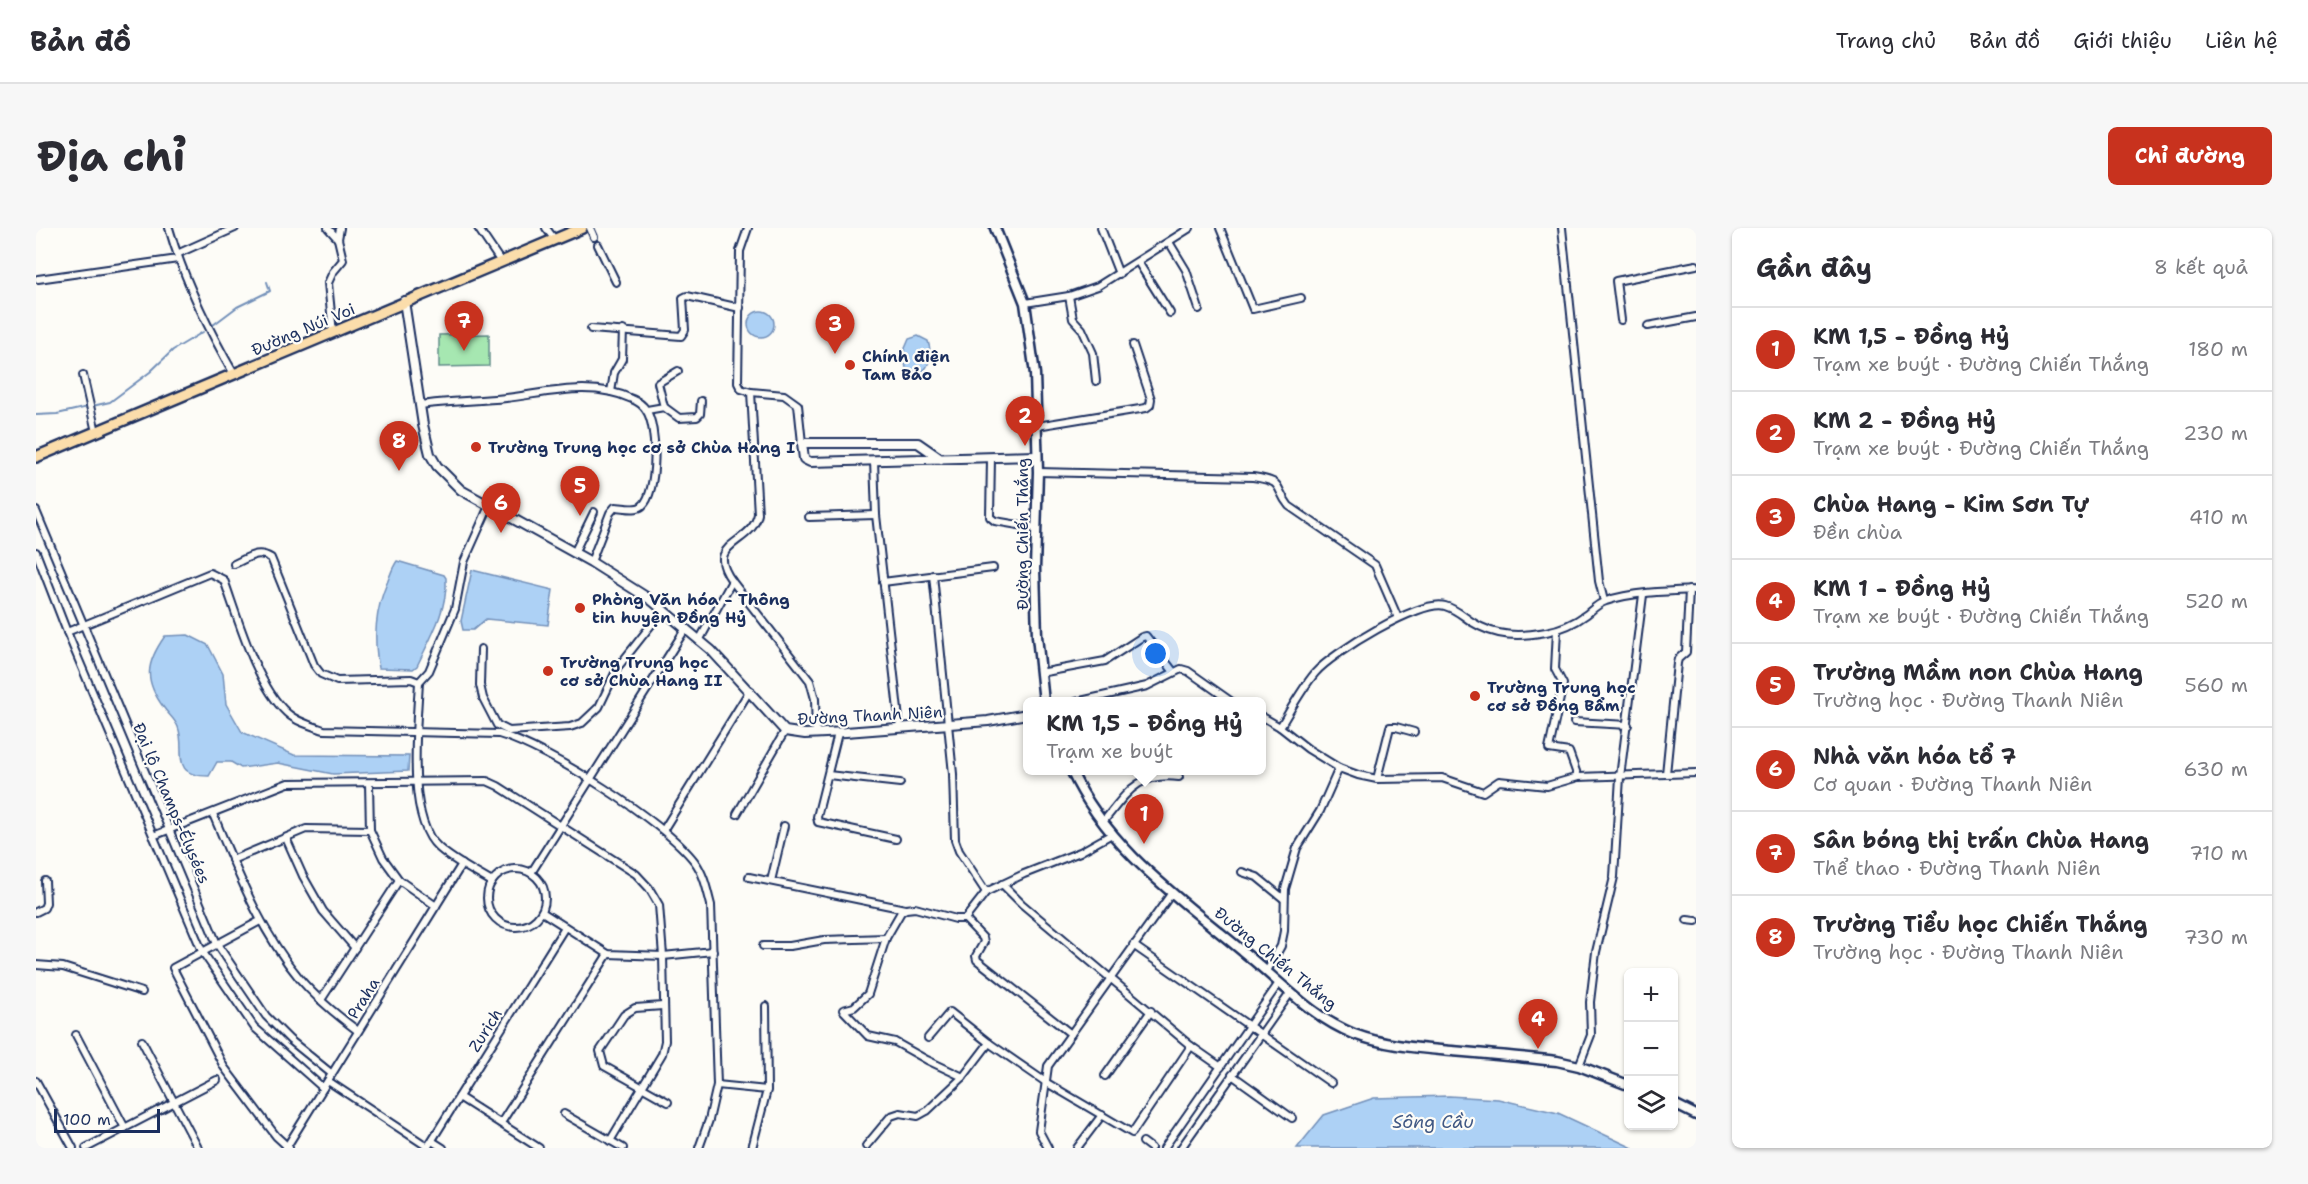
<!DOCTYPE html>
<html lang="vi">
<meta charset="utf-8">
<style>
:root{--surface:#fff;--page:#f7f7f7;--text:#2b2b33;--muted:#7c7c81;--line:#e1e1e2;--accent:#c8321e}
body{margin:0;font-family:"Shantell Sans",sans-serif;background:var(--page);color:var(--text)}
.controls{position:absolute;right:18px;bottom:18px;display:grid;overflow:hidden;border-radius:9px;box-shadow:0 2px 4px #0004}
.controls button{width:54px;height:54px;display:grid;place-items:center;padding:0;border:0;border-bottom:2px solid var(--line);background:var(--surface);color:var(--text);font:30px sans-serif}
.scale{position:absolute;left:18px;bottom:15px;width:106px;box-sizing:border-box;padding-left:6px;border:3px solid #1b2f5e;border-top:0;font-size:16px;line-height:21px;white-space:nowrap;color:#1b2f5e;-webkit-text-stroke:4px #fdfcf7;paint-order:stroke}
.you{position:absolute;left:1120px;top:426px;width:21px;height:21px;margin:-15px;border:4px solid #fff;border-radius:50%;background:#1a73e8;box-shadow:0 0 0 9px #1a73e833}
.badge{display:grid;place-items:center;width:39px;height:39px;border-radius:50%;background:var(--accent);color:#fff;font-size:20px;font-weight:700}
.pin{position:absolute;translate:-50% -50px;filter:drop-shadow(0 2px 3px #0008)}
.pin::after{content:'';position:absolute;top:32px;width:21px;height:18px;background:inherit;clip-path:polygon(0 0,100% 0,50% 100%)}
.popup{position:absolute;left:987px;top:469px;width:243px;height:78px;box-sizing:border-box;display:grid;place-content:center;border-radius:9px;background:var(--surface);filter:drop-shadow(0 2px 4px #0005);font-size:20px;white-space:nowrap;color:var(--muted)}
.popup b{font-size:22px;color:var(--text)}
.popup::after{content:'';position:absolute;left:50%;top:100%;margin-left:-12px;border:12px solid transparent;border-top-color:var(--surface)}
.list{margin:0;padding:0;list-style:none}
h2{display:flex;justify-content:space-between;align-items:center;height:78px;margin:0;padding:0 24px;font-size:26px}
h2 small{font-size:20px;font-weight:400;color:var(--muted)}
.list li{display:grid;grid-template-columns:39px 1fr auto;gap:18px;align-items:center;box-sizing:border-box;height:84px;padding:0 24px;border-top:2px solid var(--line)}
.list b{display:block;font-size:22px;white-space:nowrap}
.list p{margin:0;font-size:20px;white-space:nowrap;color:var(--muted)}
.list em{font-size:20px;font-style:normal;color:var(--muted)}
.icon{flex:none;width:33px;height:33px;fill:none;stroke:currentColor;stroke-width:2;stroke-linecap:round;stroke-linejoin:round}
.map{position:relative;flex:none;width:1660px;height:920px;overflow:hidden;border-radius:9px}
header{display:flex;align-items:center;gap:36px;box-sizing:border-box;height:84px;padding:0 30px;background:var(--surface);border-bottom:2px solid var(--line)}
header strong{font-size:28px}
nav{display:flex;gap:33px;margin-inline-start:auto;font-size:21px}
.intro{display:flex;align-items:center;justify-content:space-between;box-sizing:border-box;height:144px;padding:0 36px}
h1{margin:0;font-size:42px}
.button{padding:15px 27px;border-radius:9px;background:var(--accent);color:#fff;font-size:21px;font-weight:700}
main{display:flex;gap:36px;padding:0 36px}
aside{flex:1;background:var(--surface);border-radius:9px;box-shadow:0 2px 4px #0004}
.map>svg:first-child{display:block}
</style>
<header>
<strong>Bản đồ</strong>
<nav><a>Trang chủ</a><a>Bản đồ</a><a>Giới thiệu</a><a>Liên hệ</a></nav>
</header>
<div class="intro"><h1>Địa chỉ</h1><a class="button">Chỉ đường</a></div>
<main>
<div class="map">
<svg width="1660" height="920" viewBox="0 0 1660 920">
<rect width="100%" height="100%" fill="#fdfcf7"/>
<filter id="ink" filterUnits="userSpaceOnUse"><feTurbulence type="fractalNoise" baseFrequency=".0167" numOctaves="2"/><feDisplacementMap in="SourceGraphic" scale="12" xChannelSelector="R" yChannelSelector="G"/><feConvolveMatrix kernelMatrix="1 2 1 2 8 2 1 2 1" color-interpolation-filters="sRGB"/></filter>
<g filter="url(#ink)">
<!-- green -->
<polygon fill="#a6e7b1" stroke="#608b88" stroke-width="1.5" points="453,106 453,138 403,139 403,107"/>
<!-- water -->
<g fill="#add1f5" stroke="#7390b9" stroke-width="1.5">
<circle cx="725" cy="96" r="13"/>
<path d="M882 108 892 113C898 130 891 154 870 140L867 125 873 111Z"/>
<path d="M361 333 408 347 410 350C412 381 394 411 381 438L377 441 343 440C337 411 339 383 351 355 354 348 356 340 361 333Z"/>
<polygon points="436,342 517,362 512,397 450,391 437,402 427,402 425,393"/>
<path d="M152 407 172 417 187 446 190 476 206 504 258 527 373 528 372 543 297 546 242 535 205 540 195 534H181L173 548C132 548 151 522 142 499 139 491 132 486 128 480 107 452 110 435 129 408Z"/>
<polygon points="1413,868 1462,871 1522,885 1597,920 1261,920 1288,887 1338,870"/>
</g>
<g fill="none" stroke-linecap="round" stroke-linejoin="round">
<!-- stream -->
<g stroke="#7390b9" stroke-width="2">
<polyline points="177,97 201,79 234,63 231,54"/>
<polyline points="0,187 21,186 74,174 114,144 137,122 167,104"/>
</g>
<!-- minor casing -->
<g stroke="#1b2f5e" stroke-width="10">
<g id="minor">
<path d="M133 0C148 52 171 99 198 146"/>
<polyline points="292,0 302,11"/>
<polyline points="442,0 465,34"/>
<polyline points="510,0 519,12"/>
<polyline points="554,0 558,9"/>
<path d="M712 0 704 23 702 155 705 161 715 164 722 286C716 318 667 313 696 353L774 453 779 471 780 506"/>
<polyline points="1065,0 1083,46"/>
<polyline points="1184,0 1217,81 1265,70"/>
<polyline points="1526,0 1563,353 1568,373"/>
<polyline points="1133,14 1150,42 1163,81"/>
<polyline points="562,17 580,54"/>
<polyline points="141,26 199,0"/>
<polyline points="1102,34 1134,85"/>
<polyline points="2,51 142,31"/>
<polyline points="1033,68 1037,91 1046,101 1057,125 1060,153"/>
<polyline points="989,75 1033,68 1062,58 1154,0"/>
<polyline points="1585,92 1580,53 1660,37"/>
<polyline points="1612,98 1660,89"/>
<polyline points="555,101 645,108 649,102 647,70 651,68 704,80"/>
<polyline points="297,105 292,55 297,44 307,32 302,11 304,0"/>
<polyline points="47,147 60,204"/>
<polyline points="575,164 578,145 586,131 587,102"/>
<polyline points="715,164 748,167 762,177 766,215"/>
<path d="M384 177C413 173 441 173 470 170 512 165 556 152 596 171 601 173 607 177 610 182 622 198 622 265 606 278 600 283 587 279 579 279L574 285 555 334"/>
<polyline points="628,179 643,190 661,189 664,186 665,173"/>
<polyline points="611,182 628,179 622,155 642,143"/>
<polyline points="1001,198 1110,180 1114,177 1115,171 1097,117"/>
<polyline points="955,230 954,289 959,293 1000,300"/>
<polyline points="838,232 840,287 864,500"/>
<path d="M1002 244 1217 249C1250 254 1237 258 1253 278L1339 337 1362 390"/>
<polyline points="0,283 181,716 230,788 254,812 296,846"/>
<polyline points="773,289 840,287"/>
<polyline points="0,324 31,404 166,723 218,799 287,860"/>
<polyline points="538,325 558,284"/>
<path d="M198 336C212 330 221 321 235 330L278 437 285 446 301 453 375 451 383 454C381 495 370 590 402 619 417 633 438 643 456 654"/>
<polyline points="897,347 917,546 919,612 923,623 950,664"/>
<polyline points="847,354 957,340"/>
<polyline points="1521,402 1519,441 1527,456 1513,521 1533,524 1542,549"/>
<path d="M31 404 174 345 188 352C202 391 221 458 251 485 261 494 276 498 288 502L463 506C512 520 628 593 659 634 668 646 671 662 675 677L681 857 673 892 663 920"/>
<polyline points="664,411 696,353"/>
<polyline points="445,421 444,457 447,470 461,497 473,503 534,499 546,495 563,479 582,439 627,382"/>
<polyline points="1004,445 1069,433 1106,409 1110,408 1137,443"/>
<polyline points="383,454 393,443 419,381 428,334 453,278"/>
<polyline points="1040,474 1111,458 1145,441 1152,443 1196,474"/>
<polyline points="1225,488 1244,499 1272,521 1303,540 1322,547 1341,551 1406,550 1447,564 1463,553 1511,558 1542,549 1660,545"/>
<polyline points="1538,494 1592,497"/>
<path d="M1244 499C1255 481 1265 462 1279 445 1296 425 1384 371 1409 378 1420 381 1427 388 1436 394 1460 409 1483 409 1510 404 1526 401 1539 395 1551 386 1557 381 1563 375 1570 373 1595 364 1633 363 1660 362"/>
<polyline points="802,505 781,589 782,594 860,611"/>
<polyline points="1630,546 1641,435 1642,431 1650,424 1653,362"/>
<polyline points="792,547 864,555"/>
<polyline points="1341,551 1354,499 1360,499 1378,504"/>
<polyline points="333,555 334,602 347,630 363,652 400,678"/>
<path d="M177 586C201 643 224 703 264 751 281 771 302 788 322 803"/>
<polyline points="701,586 749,503"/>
<path d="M1067 594C1091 565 1101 544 1143 549"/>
<polyline points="628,601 714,462"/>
<polyline points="117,608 252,555 451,553 462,558 600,646 613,660 623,677 627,728 629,813 626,826 574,913"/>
<polyline points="250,610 267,648 287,683 319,720"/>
<polyline points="196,632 270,601 334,602"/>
<circle cx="480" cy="670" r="29"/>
<polyline points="1206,644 1221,649 1248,671"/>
<polyline points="495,645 650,400"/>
<polyline points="713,649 869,681"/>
<polyline points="735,653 748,598"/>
<polyline points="966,656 986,676 1155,818 1185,839"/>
<polyline points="0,684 8,680 10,675 9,653"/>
<polyline points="506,684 572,726 627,728 677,723"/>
<polyline points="929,691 947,710 948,714 940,728 941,732 1035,806"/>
<polyline points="1651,692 1660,693"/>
<polyline points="224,693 137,740 188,839 240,908 253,920"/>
<polyline points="1097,717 1295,855"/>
<polyline points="727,718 754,718 788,712 850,710"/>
<polyline points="0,737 27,739 106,764"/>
<polyline points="1231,743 1245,718 1248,703 1249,661 1261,620 1284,583 1303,540"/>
<polyline points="285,772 363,652"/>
<polyline points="627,778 599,780 588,787 564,823 568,838 632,874"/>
<polyline points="40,807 89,900"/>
<polyline points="892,810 914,784 953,815 1011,855 1096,905 1155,818"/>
<polyline points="106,813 162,920"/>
<polyline points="1543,838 1555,807 1554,774 1560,724 1578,649 1584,549 1607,367"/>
<polyline points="1196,847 1256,890"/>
<polyline points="1069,848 1115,783"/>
<polyline points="927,849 891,832 859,814 832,808 807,782 818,779 832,766 850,710 865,684 870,681 879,680 920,691 929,691 950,664 988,646 1044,624 1076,606"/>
<polyline points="0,853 37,920"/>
<polyline points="292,853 392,919"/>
<polyline points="681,857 731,862"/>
<polyline points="423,869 503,920"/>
<polyline points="528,886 587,920"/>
<polyline points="465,895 572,726"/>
<polyline points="396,913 407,920"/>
<polyline points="1107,914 1115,920"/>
<polyline points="830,918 855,888 864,885 882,888 891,883 927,849 953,815"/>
<polyline points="50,920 181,852"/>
<polyline points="250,920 426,636"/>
<polyline points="391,920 529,699"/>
<polyline points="716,920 731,862 730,778"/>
<polyline points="1012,920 1003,903 1012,838 1135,666"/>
<polyline points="1041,920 1066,887"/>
<polyline points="1128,920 1243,755"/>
<polyline points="1145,920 1255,764"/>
</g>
</g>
<!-- tertiary casing -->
<g stroke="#1b2f5e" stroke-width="12">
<g id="tertiary">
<polyline points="368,73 387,197 394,226 401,238 425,262 555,334 615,372 675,422 749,503 769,506 810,504 952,493 991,486"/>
<polyline points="905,231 882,215 766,215 768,231 774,234 1001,228"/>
</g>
</g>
<!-- secondary casing -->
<g stroke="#1b2f5e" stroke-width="13">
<g id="secondary">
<polyline points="959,0 989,75 999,146 1002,244 999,341 1001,408 1008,474"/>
<path d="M1035 542C1072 623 1150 675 1216 731 1247 757 1279 791 1318 806 1350 818 1383 820 1416 823 1451 826 1486 829 1521 833L1543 838 1592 857"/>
<polyline points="1638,876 1660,887"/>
</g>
</g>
<!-- primary casing -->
<g stroke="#1b2f5e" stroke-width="14">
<polyline id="primary" points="0,229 546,0"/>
</g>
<!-- minor -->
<use href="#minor" stroke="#fdfcf7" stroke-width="6"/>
<!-- tertiary -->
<use href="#tertiary" stroke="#fdfcf7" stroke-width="8"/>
<!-- secondary -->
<use href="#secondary" stroke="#fdfcf7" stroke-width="8"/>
<!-- primary -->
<use href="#primary" stroke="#fbddab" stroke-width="9"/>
</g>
</g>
<!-- markers -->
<g fill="#c8321e" stroke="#fdfcf7" stroke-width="2">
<circle cx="814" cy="137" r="6"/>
<circle cx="440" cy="219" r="6"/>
<circle cx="544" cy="380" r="6"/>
<circle cx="512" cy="443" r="6"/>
<circle cx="1439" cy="468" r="6"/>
</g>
<g text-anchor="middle" stroke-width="4.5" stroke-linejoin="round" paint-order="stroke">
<!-- street labels -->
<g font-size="16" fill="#1b2f5e" stroke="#fdfcf7">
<text transform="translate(267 101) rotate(-23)" y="6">Đường Núi Voi</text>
<text transform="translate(986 306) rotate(-90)" y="6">Đường Chiến Thắng</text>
<text transform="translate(834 487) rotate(-3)" y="6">Đường Thanh Niên</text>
<text transform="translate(136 575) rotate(67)" y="6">Đại lộ Champs-Élysées</text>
<text transform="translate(1240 730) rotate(39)" y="6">Đường Chiến Thắng</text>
<text transform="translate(327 770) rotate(-58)" y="6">Praha</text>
<text transform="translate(449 802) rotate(-58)" y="6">Zurich</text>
</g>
<!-- poi labels -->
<g font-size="16" font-weight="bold" fill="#1b2f5e" stroke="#fdfcf7" text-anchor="start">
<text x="826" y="134">Chính điện<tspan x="826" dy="18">Tam Bảo</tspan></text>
<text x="452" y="225">Trường Trung học cơ sở Chùa Hang I</text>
<text x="556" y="377">Phòng Văn hóa - Thông<tspan x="556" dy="18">tin huyện Đồng Hỷ</tspan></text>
<text x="524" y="440">Trường Trung học<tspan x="524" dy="18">cơ sở Chùa Hang II</tspan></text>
<text x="1451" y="465">Trường Trung học<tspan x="1451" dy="18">cơ sở Đồng Bẩm</tspan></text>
</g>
<!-- water labels -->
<g font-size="18" font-style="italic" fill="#405884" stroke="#fdfcf7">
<text x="1397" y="900">Sông Cầu</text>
</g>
</g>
</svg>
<div class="controls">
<button>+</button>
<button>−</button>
<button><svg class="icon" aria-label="layers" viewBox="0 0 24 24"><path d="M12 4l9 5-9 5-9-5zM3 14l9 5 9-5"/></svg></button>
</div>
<div class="scale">100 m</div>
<div class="you"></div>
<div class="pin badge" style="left:1108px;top:616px">1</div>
<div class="popup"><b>KM 1,5 - Đồng Hỷ</b>Trạm xe buýt</div>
<div class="pin badge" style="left:989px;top:218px">2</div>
<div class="pin badge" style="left:799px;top:126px">3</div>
<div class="pin badge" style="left:1502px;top:821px">4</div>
<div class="pin badge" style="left:544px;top:288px">5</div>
<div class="pin badge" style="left:465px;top:305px">6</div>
<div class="pin badge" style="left:428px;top:123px">7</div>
<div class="pin badge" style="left:363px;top:243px">8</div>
</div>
<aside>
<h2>Gần đây<small>8 kết quả</small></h2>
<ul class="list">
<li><span class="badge">1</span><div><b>KM 1,5 - Đồng Hỷ</b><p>Trạm xe buýt · Đường Chiến Thắng</p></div><em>180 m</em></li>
<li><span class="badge">2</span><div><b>KM 2 - Đồng Hỷ</b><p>Trạm xe buýt · Đường Chiến Thắng</p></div><em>230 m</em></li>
<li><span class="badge">3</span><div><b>Chùa Hang - Kim Sơn Tự</b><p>Đền chùa</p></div><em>410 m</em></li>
<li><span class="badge">4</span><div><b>KM 1 - Đồng Hỷ</b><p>Trạm xe buýt · Đường Chiến Thắng</p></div><em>520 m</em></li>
<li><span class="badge">5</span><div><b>Trường Mầm non Chùa Hang</b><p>Trường học · Đường Thanh Niên</p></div><em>560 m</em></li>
<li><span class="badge">6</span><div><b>Nhà văn hóa tổ 7</b><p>Cơ quan · Đường Thanh Niên</p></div><em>630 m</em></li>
<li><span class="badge">7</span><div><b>Sân bóng thị trấn Chùa Hang</b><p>Thể thao · Đường Thanh Niên</p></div><em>710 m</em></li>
<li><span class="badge">8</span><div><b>Trường Tiểu học Chiến Thắng</b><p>Trường học · Đường Thanh Niên</p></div><em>730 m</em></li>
</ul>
</aside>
</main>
